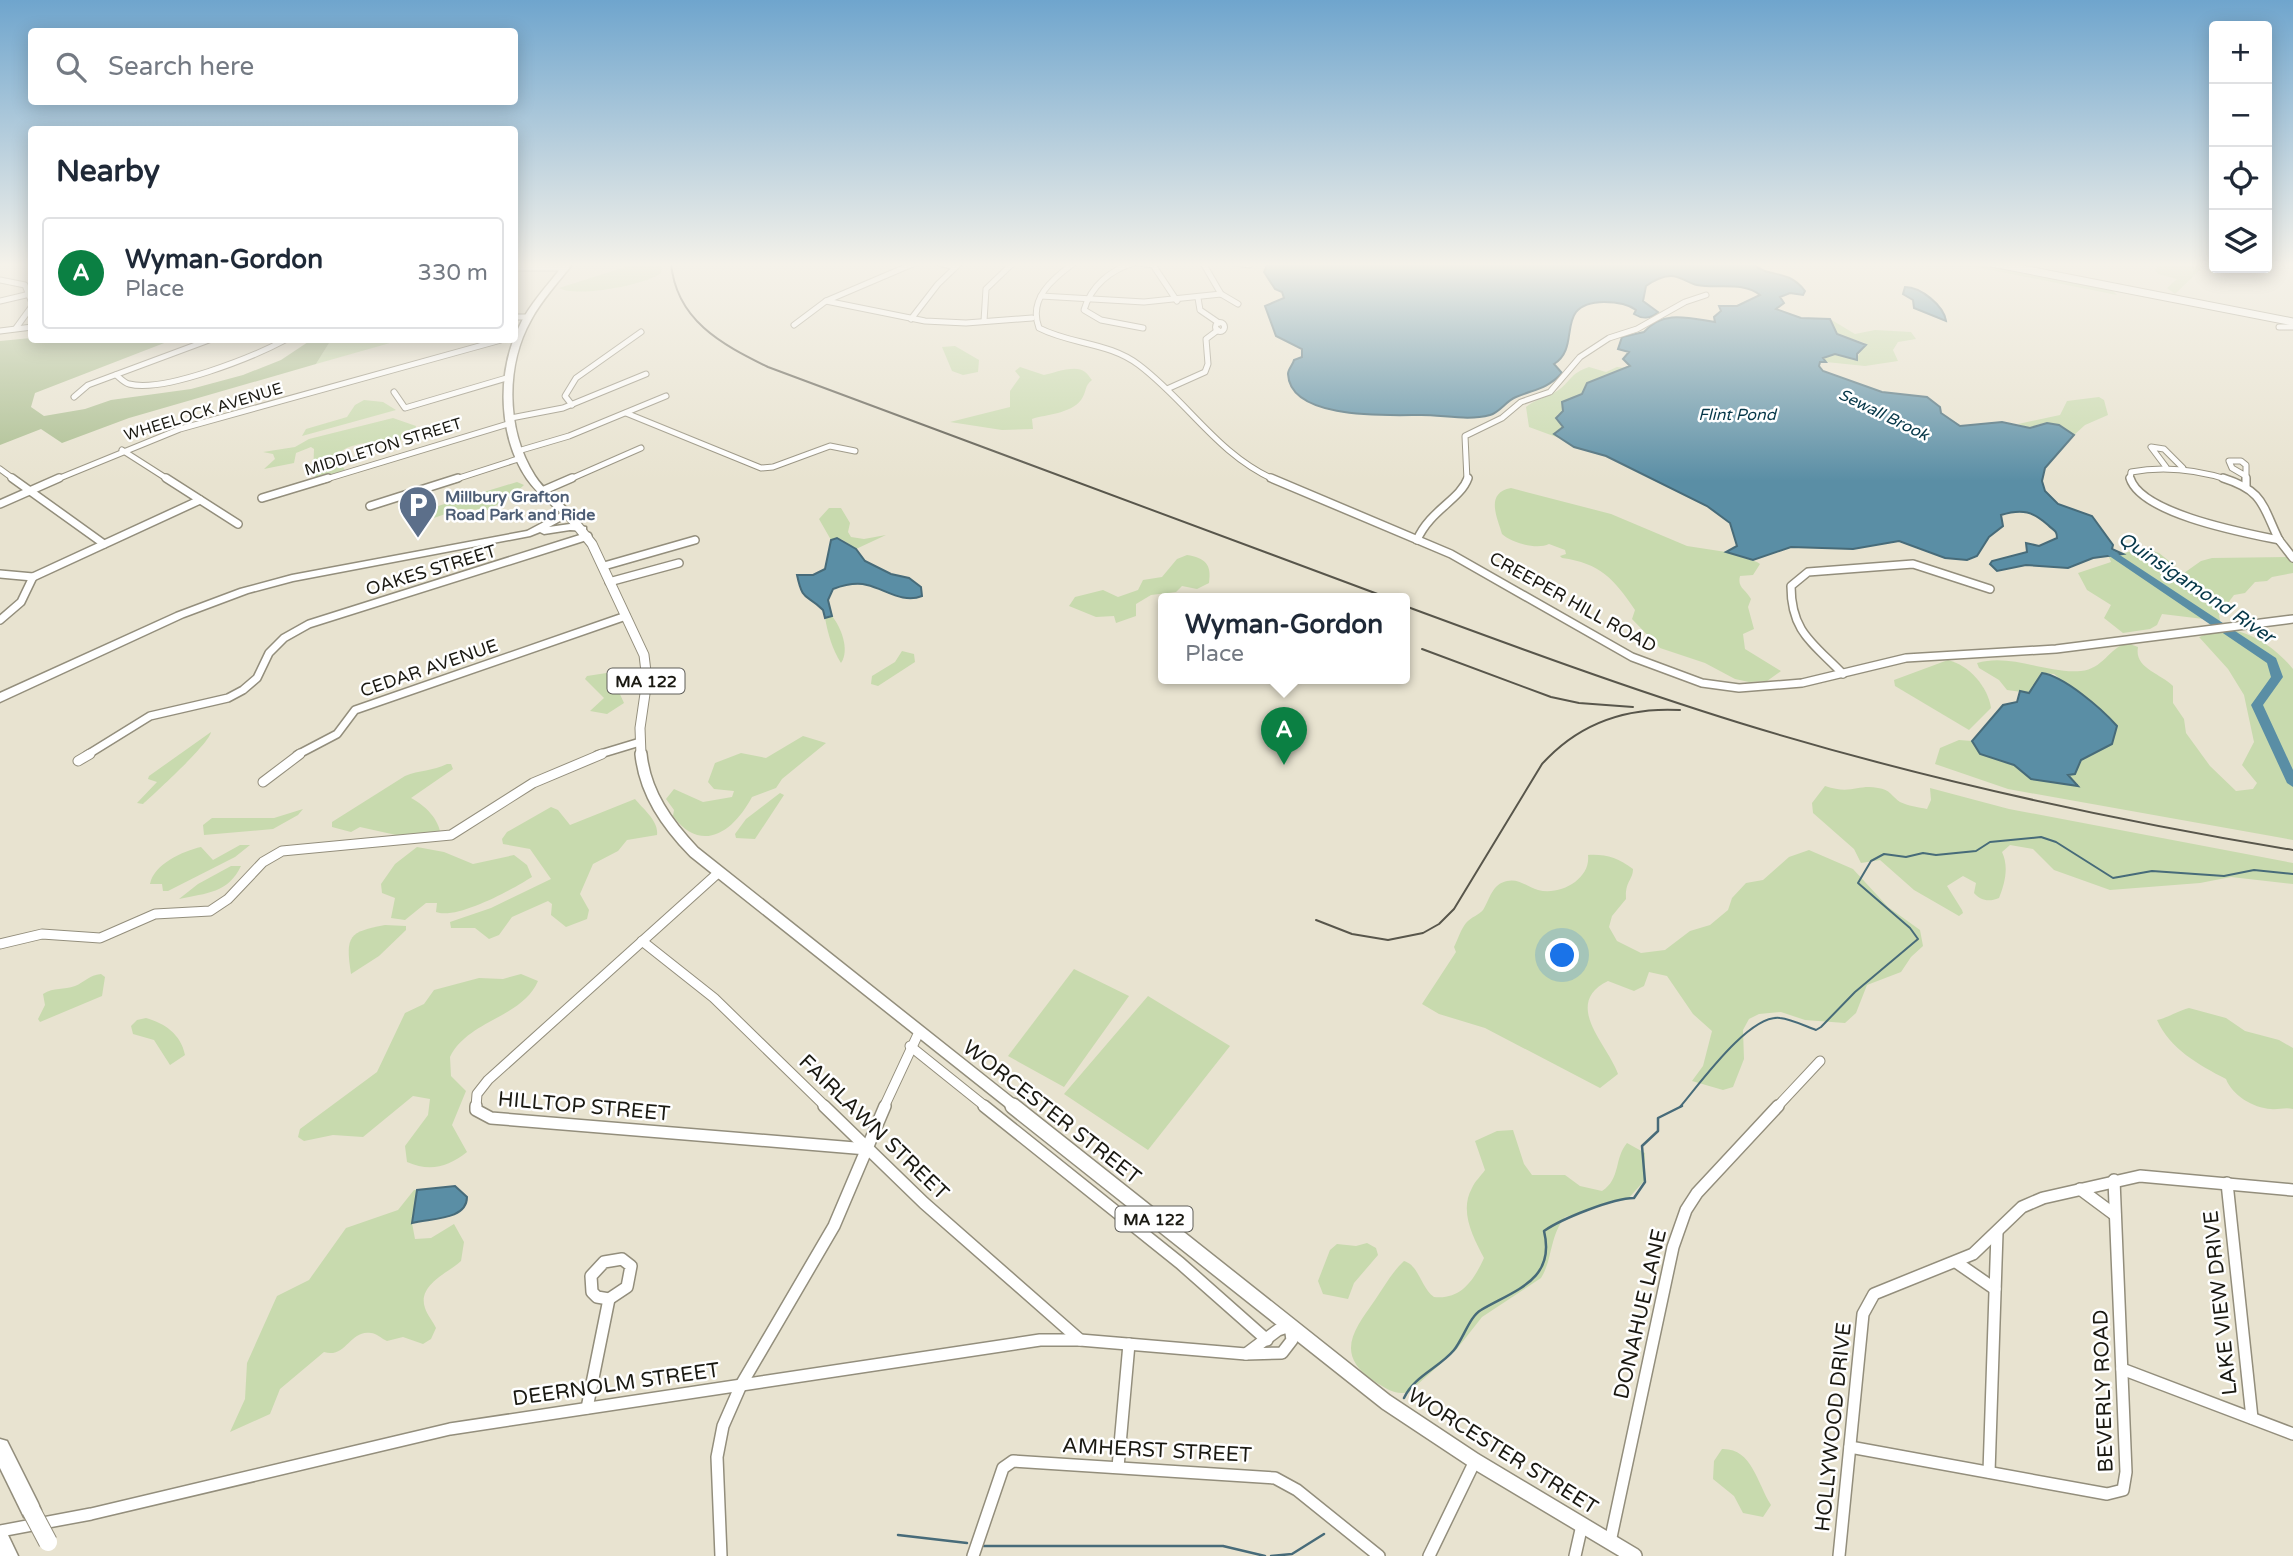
<!DOCTYPE html>
<meta charset="utf-8">
<style>
:root{--surface:#fff;--page:#f2f2f3;--text:#1f2937;--muted:#747a83;--line:#e0e1e3;--accent:#0b8043}
body{margin:0;font-family:"Varela Round",sans-serif;background:var(--page);color:var(--text)}
.controls{position:absolute;right:21px;top:21px;display:grid;overflow:hidden;border-radius:7px;box-shadow:0 4px 18px #0003}
.controls button{width:63px;height:63px;display:grid;place-items:center;padding:0;border:0;border-bottom:2px solid var(--line);background:var(--surface);color:var(--text);font:35px sans-serif}
.you{position:absolute;left:1563px;top:956px;width:24px;height:24px;margin:-18px;border:5px solid #fff;border-radius:50%;background:#1a73e8;box-shadow:0 0 0 10px #1a73e833}
.badge{display:grid;place-items:center;width:46px;height:46px;border-radius:50%;background:var(--accent);color:#fff;font-size:23px;font-weight:700}
.pin{position:absolute;translate:-50% -58px;filter:drop-shadow(0 2px 4px #0008)}
.pin::after{content:'';position:absolute;top:37px;width:24px;height:21px;background:inherit;clip-path:polygon(0 0,100% 0,50% 100%)}
.popup{position:absolute;left:1158px;top:593px;width:252px;height:91px;box-sizing:border-box;display:grid;place-content:center;border-radius:7px;background:var(--surface);filter:drop-shadow(0 2px 5px #0005);font-size:23px;white-space:nowrap;color:var(--muted)}
.popup b{font-size:26px;color:var(--text)}
.popup::after{content:'';position:absolute;left:50%;top:100%;margin-left:-14px;border:14px solid transparent;border-top-color:var(--surface)}
.list{margin:0;padding:0;list-style:none}
h2{display:flex;justify-content:space-between;align-items:center;height:91px;margin:0;padding:0 28px;font-size:30px}
h2 small{font-size:23px;font-weight:400;color:var(--muted)}
.list li{display:grid;grid-template-columns:46px 1fr auto;gap:21px;align-items:center;box-sizing:border-box;height:112px;margin:0 14px 14px;padding:0 14px;border:2px solid var(--line);border-radius:7px}
.list b{display:block;font-size:26px;white-space:nowrap}
.list p{margin:0;font-size:23px;white-space:nowrap;color:var(--muted)}
.list em{font-size:23px;font-style:normal;color:var(--muted)}
.icon{flex:none;width:38px;height:38px;fill:none;stroke:currentColor;stroke-width:2;stroke-linecap:round;stroke-linejoin:round}
.map{position:relative;flex:none;width:2293px;height:1556px;overflow:hidden}
.search{position:absolute;background:var(--surface);box-shadow:0 4px 18px #0003;left:28px;top:28px;width:490px;height:77px;display:flex;align-items:center;gap:18px;box-sizing:border-box;padding:0 24px;border-radius:7px;color:var(--muted);font-size:26px}
.panel{position:absolute;background:var(--surface);box-shadow:0 4px 18px #0003;left:28px;top:126px;width:490px;height:217px;border-radius:7px}
.map>svg:first-child{display:block}
</style>
<div class="map">
<svg width="2293" height="1556" viewBox="0 0 2293 1556">
<rect width="100%" height="100%" fill="#e8e3d0"/>
<!-- green -->
<g fill="#c8daae">
<path d="M638 263H662L661 273C646 285 576 298 559 288Z"/>
<polygon points="1918,263 1970,263 2113,291 2117,295 1976,267 1928,267"/>
<polygon points="2160,263 2207,263 2175,294 2167,288 2177,279 2158,274 2155,270"/>
<polygon points="1830,319 1855,334 1875,330 1911,332 1916,339 1898,342 1893,350 1898,361 1865,366 1826,362 1823,358 1833,354 1857,358 1865,343 1837,334"/>
<polygon points="331,340 395,340 397,341 316,364"/>
<polygon points="955,346 979,360 978,372 963,375 952,371 942,347"/>
<path d="M1020 367 1044 375C1054 373 1076 364 1085 372 1088 374 1090 378 1092 380 1084 386 1087 392 1081 400 1070 414 1047 414 1032 419L1033 429 1002 430 950 422 1010 407V391L1020 377 1015 371Z"/>
<path d="M1589 367 1606 372 1617 367 1628 368 1587 383 1582 394 1566 400 1563 411 1557 415 1563 427 1555 432 1559 438 1529 427 1526 407C1536 399 1546 398 1557 391 1570 383 1570 373 1589 367Z"/>
<path d="M2099 397 2104 400 2108 415 2085 425 2074 435C2057 429 2051 417 2030 428L2018 424 2060 415 2067 401Z"/>
<polygon points="364,400 383,402 396,410 302,436 306,429 347,417 355,405"/>
<path d="M393 418 416 426 413 438C390 444 351 437 335 457L345 470 319 478 313 476 314 449 311 447 296 453 294 463 264 469 275 459 273 454 263 452 295 447 309 439Z"/>
<polygon points="517,482 524,485 512,496 488,510 460,509 428,520 422,518 428,509"/>
<path d="M1511 488 1611 514 1687 546 1726 552 1757 562 1760 564 1753 575 1740 576C1737 588 1746 589 1751 599L1748 607 1754 629 1743 634 1745 649 1781 671 1767 681 1749 682 1735 679 1705 663 1660 648 1632 619 1635 610C1614 579 1600 563 1562 558L1560 556 1566 554 1565 550 1549 544C1537 550 1512 543 1502 534 1498 519 1484 493 1511 488Z"/>
<polygon points="829,508 841,508 850,523 848,532 851,537 864,539 886,535 856,549 841,539 831,540 819,519"/>
<polygon points="2137,546 2159,553 2184,573 2201,561 2212,558 2293,557 2293,573 2272,577 2267,581 2255,582 2245,593 2234,595 2219,615 2220,621 2162,614 2157,625 2150,629 2123,633 2104,618 2111,605 2087,590 2078,573 2111,562 2109,557 2112,555 2134,551 2132,547"/>
<path d="M1187 555C1205 558 1212 564 1209 583L1197 589 1182 586 1176 592 1151 595 1136 604V616L1116 623 1114 616 1096 617 1069 606 1075 597 1103 590 1118 597 1138 590 1143 580 1162 577 1177 559Z"/>
<path d="M832 616C841 627 850 650 841 663 832 649 828 634 825 618Z"/>
<path d="M2221 629C2249 629 2276 648 2293 669V840L2008 789 1935 764 1940 748 1959 740 1972 741 1980 754 2014 765 2027 776 2076 785 2068 775 2081 760 2109 746 2117 726 2115 723 2054 674 2042 673 2029 693 2007 690 1999 680 1979 668 1977 663C2011 653 2047 674 2081 671 2103 669 2109 648 2127 643L2138 647C2134 668 2160 673 2173 686V703L2184 719 2186 733 2210 766 2236 791 2253 789 2257 783 2242 765 2254 742 2244 695 2228 669 2199 637Z"/>
<polygon points="902,651 914,654 915,662 878,686 871,684 872,676 895,662"/>
<path d="M1948 660C1969 665 1988 687 1991 708L1969 730 1895 686 1894 680Z"/>
<polygon points="626,670 628,674 618,690 624,703 607,714 590,711 604,698 585,679 587,676"/>
<path d="M211 732C209 744 156 792 143 804L137 803 157 782 148 779 149 776Z"/>
<path d="M803 736 826 743 782 779 776 788 752 797C734 831 702 855 673 816L674 810 666 799 674 789 703 802 732 797 734 791 714 789 708 782 715 763 741 753 766 758Z"/>
<path d="M447 764H451L453 769 411 798C426 806 439 819 441 836L396 835 360 827 351 832 332 827V822L405 776C419 770 433 771 447 764Z"/>
<path d="M1825 786C1851 795 1858 784 1878 788 1890 789 1892 797 1900 802 1908 806 1918 807 1927 809L1931 800 1930 788 2009 809 2293 863V884L2231 877 2200 883 2110 890 2054 870 2033 849 2010 845 2002 852C2009 867 2005 883 1999 898 1989 902 1981 901 1974 893L1976 883 1963 876 1947 886 1962 910 1963 913 1959 916 1914 890 1880 860 1861 863 1854 849 1813 813 1812 803Z"/>
<polygon points="780,793 784,795 755,839 736,838 735,834 746,819"/>
<path d="M635 799C643 809 659 821 657 835L627 840 618 851 593 864 580 894 589 910 587 919 566 927 551 915 552 904 548 901 512 917 499 935 489 939 475 928H451L450 922 491 908 551 879 530 849 503 844 502 839 507 832 551 807 558 810 570 825Z"/>
<polygon points="303,809 298,815 273,829 204,835 203,825 212,818 274,818"/>
<path d="M240 845H250L235 857 168 891H163L162 884H150C154 864 183 851 201 847L213 860Z"/>
<path d="M417 847 444 852 473 864 514 855 527 865 532 877C513 889 457 920 436 912L437 903H426L405 920 391 918 395 898 382 893 381 884 395 864Z"/>
<path d="M1809 850 1853 869 1888 907 1920 930 1923 946 1911 957 1901 972 1867 985 1856 1013 1845 1023 1805 1020 1781 1012 1759 1014 1749 1019 1743 1030 1744 1059 1733 1087 1723 1090 1692 1081 1703 1066 1712 1031 1693 1014 1667 976 1649 972 1644 986 1634 991 1608 981C1561 1004 1609 1046 1618 1074L1600 1088 1485 1028 1439 1014 1422 1004 1456 952 1454 947C1458 939 1461 929 1466 923 1471 917 1479 915 1483 910 1490 899 1492 884 1507 881 1518 878 1528 887 1538 890 1560 896 1591 879 1588 855 1606 854 1618 858 1633 869 1633 880 1625 881 1626 899L1612 916 1609 927 1617 941 1641 953 1665 950 1690 931 1710 925 1728 910 1732 898 1746 883 1763 880 1789 857Z"/>
<path d="M231 866H241C228 893 207 893 179 899L198 884Z"/>
<path d="M385 925 406 926V930L379 956 351 974C345 935 349 932 385 925Z"/>
<polygon points="1074,969 1129,996 1064,1087 1008,1056"/>
<path d="M101 974 105 977 102 996 40 1022 38 1019 45 1005 43 994C54 987 64 990 75 986 85 982 89 975 101 974Z"/>
<path d="M521 974 538 981C522 1018 468 1020 450 1057L451 1076 466 1091 452 1125 467 1152C448 1167 430 1172 407 1162L405 1146 428 1115 430 1099 413 1096 363 1137 333 1135 304 1141 298 1137 300 1129 377 1072 405 1013 424 1004 434 990 479 978 503 979Z"/>
<polygon points="1148,996 1230,1046 1148,1150 1064,1094"/>
<path d="M2189 1008 2226 1018 2245 1031 2279 1040 2293 1048V1109C2285 1107 2278 1110 2271 1109 2253 1108 2232 1095 2226 1079 2199 1065 2170 1049 2157 1020 2170 1017 2177 1011 2189 1008Z"/>
<path d="M146 1018C164 1023 181 1034 185 1055L170 1065 154 1040 133 1034 131 1026 137 1020Z"/>
<path d="M1513 1130 1524 1164 1532 1175H1565L1580 1186 1602 1191C1621 1179 1614 1158 1627 1143L1645 1153 1644 1181 1627 1200C1607 1199 1586 1212 1565 1217 1549 1237 1553 1259 1541 1278L1482 1317 1456 1350 1409 1392C1396 1396 1385 1388 1374 1381 1334 1354 1354 1330 1375 1300 1384 1287 1392 1272 1404 1261 1419 1265 1421 1288 1434 1297 1461 1300 1474 1280 1484 1258 1473 1237 1459 1211 1472 1188 1475 1181 1481 1176 1485 1170L1475 1141 1497 1131Z"/>
<path d="M414 1190H417L412 1223 415 1239 431 1238 454 1224 464 1242 461 1261C448 1273 417 1285 425 1308 427 1315 433 1321 436 1328L431 1339 423 1344 403 1337 387 1341C382 1339 376 1333 371 1333 350 1329 346 1359 324 1352L280 1389 270 1414 230 1432 245 1399 247 1363 277 1296 309 1280 346 1228 398 1210Z"/>
<polygon points="1367,1243 1376,1248 1378,1255 1354,1283 1348,1299 1323,1294 1318,1281 1330,1250 1337,1244 1356,1246"/>
<path d="M1722 1449C1752 1448 1757 1483 1771 1505L1763 1517 1743 1513 1734 1496 1713 1479 1714 1461Z"/>
</g>
<!-- forest -->
<polygon fill="#abbe90" points="31,338 172,340 35,393 31,407 44,416 85,409 111,400 191,389 243,375 281,360 311,340 331,340 316,364 129,418 62,443 41,429 0,445 0,341"/>
<!-- water -->
<g fill="#5a8ea5" stroke="#476b79" stroke-width="2">
<path d="M1268 263H1753C1766 279 1787 267 1805 291L1803 295 1790 293 1780 297 1784 303 1776 309 1801 318 1830 319 1837 334 1866 345 1857 354V360L1835 354 1823 358 1826 362H1820L1819 366 1823 371 1882 392 1927 397 1940 407 1941 413 1960 426 2002 422 2030 428 2047 423 2059 425 2074 435 2045 468 2042 481 2045 491 2058 504 2092 516 2113 545 2112 549 2123 554 2093 558 2068 568 2026 565 1997 571 1990 564 1992 561 2027 552 2026 543 2039 546 2057 538C2057 530 2054 531 2048 525 2033 512 2023 508 2001 515L2003 526 1989 537 1977 556 1967 560 1945 558 1899 541 1853 549 1791 547 1753 560 1726 552 1737 546 1730 523 1707 506 1606 456 1574 447 1554 434 1563 427 1556 418 1563 411 1562 402 1582 394 1587 383 1630 366 1623 359 1629 352 1618 349 1622 337 1644 332C1663 310 1688 318 1715 322L1714 317 1721 311 1719 306H1737L1760 295C1744 281 1717 289 1697 285 1688 283 1681 276 1671 276 1662 276 1653 281 1646 286L1643 301 1658 312C1651 319 1642 319 1634 314L1636 310C1627 303 1615 302 1604 302 1552 303 1583 346 1554 364L1562 373C1547 389 1535 389 1516 397 1506 401 1500 412 1490 415 1468 421 1444 415 1421 415 1392 415 1290 421 1288 374 1288 369 1293 365 1294 360L1302 357V349L1276 336 1265 306 1284 298 1282 292 1275 289 1264 272Z"/>
<path d="M1905 287C1921 287 1944 306 1946 321L1914 308 1913 300 1903 294Z"/>
<path d="M837 538 856 549 865 561 891 574 909 578 921 587 922 596C903 604 885 589 867 585 856 582 844 585 833 589L828 600 832 616 825 618 823 610C806 593 803 603 797 575H813L825 569 831 540Z"/>
<path d="M2042 673C2064 676 2102 709 2117 726L2112 744 2081 760 2075 774 2068 775 2078 786 2031 779 2014 765 1980 754 1972 741 2003 705 2017 702 2020 691 2029 693Z"/>
<path d="M455 1186 467 1197C467 1221 429 1218 412 1223L417 1190Z"/>
</g>
<g fill="none" stroke-linecap="round" stroke-linejoin="round">
<!-- stream-far1 -->
<path stroke="#476b79" stroke-width="2" d="M1680 1107C1699 1085 1749 1014 1780 1018 1791 1019 1805 1026 1816 1030L1821 1027 1855 992 1918 939 1910 928 1858 883 1871 861 1884 854 1906 857 1923 853 1936 855 1976 851 1990 842 2041 837 2056 842 2113 878 2152 871 2224 876 2254 870 2293 874"/>
<!-- stream -->
<g stroke="#476b79" stroke-width="2.5">
<path d="M1404 1398C1414 1376 1439 1368 1454 1350 1463 1339 1470 1316 1481 1310 1515 1290 1556 1280 1544 1231 1561 1219 1613 1198 1634 1198L1645 1182 1642 1146 1658 1131V1118L1682 1106"/>
<polyline points="898,1535 967,1543"/>
<polyline points="984,1546 1223,1546 1265,1556"/>
<polyline points="1271,1556 1292,1554 1324,1534"/>
</g>
<!-- river -->
<polygon fill="#5a8ea5" fill-rule="evenodd" points="2103,544 2276,658 2283,677 2263,705 2293,770 2293,787 2287,783 2251,705 2271,677 2267,663 2099,549 2099,545"/>
<!-- minor-far3 casing -->
<g stroke="#938e7c" stroke-width="7">
<g id="minor-far3">
<polyline points="939,263 955,267"/>
<path d="M1074 263C1052 279 1028 299 1039 328 1072 345 1109 342 1139 365 1188 402 1217 454 1275 480"/>
<path d="M1134 263C1110 270 1091 286 1084 310L1101 320 1143 328"/>
<polyline points="1139,263 1153,265 1177,301"/>
<polyline points="1203,263 1221,294"/>
<polyline points="1236,263 1249,265"/>
<polyline points="514,268 566,268"/>
<polyline points="0,280 25,285 32,303"/>
<polyline points="1221,294 1238,304"/>
<polyline points="1041,296 1144,302 1221,294"/>
<polyline points="1198,298 1200,310 1219,323"/>
<polyline points="0,301 30,294"/>
<polyline points="826,301 925,321 966,323 1032,318"/>
<polyline points="514,317 529,317"/>
<polyline points="911,319 938,284 960,263"/>
<polyline points="984,321 986,289 1013,263"/>
<circle cx="1220" cy="327" r="4.5"/>
<polyline points="794,325 826,301 915,263"/>
<polyline points="2279,327 2293,327"/>
<polyline points="16,328 32,306"/>
<polyline points="0,331 32,327"/>
<path d="M116 375C120 378 124 383 129 384 164 393 253 357 285 340"/>
<polyline points="1167,389 1205,372 1208,364 1206,339 1218,330"/>
<polyline points="394,392 405,408 510,377"/>
<polyline points="74,397 88,385 209,340"/>
<polyline points="572,405 565,396 576,378 641,332"/>
<polyline points="626,413 761,468 773,467 830,446 855,451"/>
<polyline points="511,418 563,408 646,374"/>
<polyline points="122,450 169,480"/>
<polyline points="518,451 569,436 666,396"/>
<polyline points="2166,467 2151,447 2164,449 2183,468"/>
<polyline points="0,469 15,480"/>
<polyline points="2244,475 2232,468 2229,461 2241,461 2246,465 2246,480"/>
<polyline points="55,480 180,429 501,340"/>
<polyline points="323,480 511,423"/>
<polyline points="453,480 521,458"/>
<polyline points="568,480 641,448"/>
<polyline points="1467,480 1465,436 1502,418 1521,402 1550,392 1580,357 1609,338 1637,329 1685,302 1706,295"/>
<path d="M2130 480 2131 472C2163 466 2198 470 2229 480"/>
</g>
</g>
<!-- minor-far2 casing -->
<g stroke="#938e7c" stroke-width="10">
<g id="minor-far2">
<polyline points="12,478 104,544"/>
<polyline points="166,478 238,524"/>
<polyline points="1271,478 1451,554 1632,657 1702,683 1739,688 1802,683 1906,658 2056,649 2293,619"/>
<path d="M2130 478C2141 514 2245 533 2279 540"/>
<path d="M2223 478C2264 491 2262 505 2279 540"/>
<polyline points="2246,478 2246,486"/>
<polyline points="542,491 572,478"/>
<polyline points="262,498 328,478"/>
<polyline points="0,504 59,478"/>
<polyline points="370,506 458,478"/>
<path d="M1417 540C1430 510 1460 500 1468 478"/>
<polyline points="2279,540 2293,558"/>
<polyline points="604,566 695,540"/>
<polyline points="0,574 33,577"/>
<polyline points="609,582 679,563"/>
<polyline points="0,620 21,602 33,577 200,500"/>
<path d="M1843 674C1813 643 1791 632 1791 586L1808 572 1913 564 1990 589"/>
<polyline points="87,755 150,716 228,698 243,690 257,678 269,653 284,638 309,624 588,536"/>
<polyline points="297,755 337,734 355,710 626,616"/>
<polyline points="597,755 640,742"/>
</g>
</g>
<!-- minor-far1 casing -->
<g stroke="#938e7c" stroke-width="11">
<g id="minor-far1">
<polyline points="78,761 90,754"/>
<polyline points="263,782 300,754"/>
<polyline points="642,941 714,998 826,1107"/>
<polyline points="0,944 42,934 100,938 155,914 210,911 228,899 263,862 282,851 451,835 533,783 602,754"/>
<polyline points="910,1046 986,1107"/>
<polyline points="476,1107 477,1094 488,1080 718,873"/>
<polyline points="884,1107 919,1032"/>
<polyline points="1777,1107 1820,1061"/>
</g>
</g>
<!-- minor casing -->
<g stroke="#938e7c" stroke-width="14">
<g id="minor">
<polyline points="476,1106 476,1110 491,1118 867,1149"/>
<polyline points="824,1106 924,1203 1080,1340"/>
<polyline points="984,1106 1180,1263 1267,1340"/>
<polyline points="2227,1183 2252,1418"/>
<polyline points="2080,1189 2115,1215"/>
<polygon points="622,1259 631,1266 627,1287 609,1299 597,1297 592,1292 591,1276 604,1262"/>
<polyline points="1956,1262 1995,1289"/>
<polygon points="1290,1326 1292,1340 1282,1353 1246,1354 1278,1330"/>
<polyline points="2122,1369 2293,1434"/>
<polyline points="587,1408 609,1299"/>
<polyline points="1850,1447 2107,1494 2123,1490 2126,1472 2114,1180"/>
<polyline points="1118,1467 1129,1344"/>
<polyline points="1989,1472 1997,1233"/>
<polyline points="0,1531 91,1514 450,1429 1040,1340 1080,1340 1246,1354"/>
<polyline points="1610,1542 1673,1247 1686,1210 1697,1193 1778,1106"/>
<polyline points="721,1556 717,1457 723,1426 741,1385 834,1226 885,1106"/>
<polyline points="973,1556 1003,1468 1013,1461 1275,1478 1297,1490 1379,1556"/>
<polyline points="1429,1556 1475,1461"/>
<polyline points="1575,1556 1582,1525"/>
<polyline points="1839,1556 1863,1314 1874,1294 1973,1254 2022,1207 2043,1198 2140,1176 2293,1190"/>
</g>
</g>
<!-- major-far3 casing -->
<g stroke="#938e7c" stroke-width="9">
<polyline id="major-far3" points="1992,263 2293,322"/>
</g>
<!-- major-far2 casing -->
<g stroke="#938e7c" stroke-width="11">
<polyline id="major-far2" points="568,514 592,544 644,655 647,680 640,728 641,755"/>
</g>
<!-- major-far1 casing -->
<g stroke="#938e7c" stroke-width="14">
<path id="major-far1" d="M641 754C645 793 667 824 694 852L1015 1107"/>
</g>
<!-- major casing -->
<g stroke="#938e7c" stroke-width="18">
<polyline id="major" points="1013,1106 1386,1402 1475,1461 1634,1556"/>
</g>
<!-- highway casing -->
<g stroke="#938e7c" stroke-width="3">
<g id="highway">
<path d="M565 263H573C559 282 542 299 531 320 505 366 506 431 535 476 544 491 561 501 573 514L549 527 570 524 586 527V531L570 530 544 534 540 532 530 536 293 581 248 593 184 617 0 702V693L176 613 240 589 292 575 527 531 561 513C549 503 536 492 527 479 498 436 497 374 518 329 529 304 549 284 565 263Z"/>
<polygon points="0,1439 7,1441 38,1503 41,1510 38,1517 31,1520 24,1517 0,1468"/>
<polygon points="0,1530 7,1533 18,1556 0,1556"/>
</g>
</g>
<!-- minor-far3 -->
<use href="#minor-far3" stroke="#fff" stroke-width="5"/>
<!-- minor-far2 -->
<use href="#minor-far2" stroke="#fff" stroke-width="7"/>
<!-- minor-far1 -->
<use href="#minor-far1" stroke="#fff" stroke-width="9"/>
<!-- minor -->
<use href="#minor" stroke="#fff" stroke-width="11"/>
<!-- major-far3 -->
<use href="#major-far3" stroke="#fff" stroke-width="7"/>
<!-- major-far2 -->
<use href="#major-far2" stroke="#fff" stroke-width="9"/>
<!-- major-far1 -->
<use href="#major-far1" stroke="#fff" stroke-width="11"/>
<!-- major -->
<use href="#major" stroke="#fff" stroke-width="15"/>
<!-- highway -->
<use href="#highway" fill="#fff" fill-rule="evenodd"/>
<!-- rail -->
<g stroke="#58564b" stroke-width="2">
<path d="M671 263C676 320 721 344 768 367L1391 599"/>
<path d="M1405 606C1516 647 1627 688 1740 723 1922 779 2106 819 2293 850"/>
<polyline points="1422,649 1551,697 1579,703 1633,707"/>
<path d="M1316 920 1352 934 1388 940 1423 933 1439 924 1454 909 1542 764C1579 723 1626 707 1680 710"/>
</g>
<!-- highway-bridge casing -->
<g stroke="#938e7c" stroke-width="20" stroke-linecap="butt">
<polyline id="highway-bridge" points="31,1510 48,1542"/>
</g>
<!-- highway-bridge -->
<use href="#highway-bridge" stroke="#fff" stroke-width="18"/>
</g>
<!-- sky -->
<linearGradient id="sky" x2="0" y2="1"><stop stop-color="#6fa5cd"/><stop offset="0.55" stop-color="#f5f2ea"/><stop offset="1" stop-color="#f5f2ea" stop-opacity="0"/></linearGradient>
<rect width="2293" height="481" fill="url(#sky)"/>
<!-- icons -->
<defs>
<g id="parking-pin" transform="scale(2.0125)"><path d="M0 17L-7.5 6A9.5 9.5 0 1 1 7.5 6Z" fill="#5c6f8a" stroke="#fff"/><path d="M-3.5-5.5H1a3.5 3.5 0 0 1 0 7H-1V5.5H-3.5ZM-1-3.4V-.6H.8a1.4 1.4 0 0 0 0-2.8Z" fill="#fff"/></g>
</defs>
<g fill-rule="evenodd">
<use href="#parking-pin" x="418" y="505"/>
</g>
<g text-anchor="middle" stroke-width="5" stroke-linejoin="round" paint-order="stroke">
<!-- far-street labels -->
<g font-size="16" fill="#1a1912" stroke="#fff">
<text transform="translate(203 411) rotate(-17)" y="6">WHEELOCK AVENUE</text>
<text transform="translate(383 446) rotate(-17)" y="6">MIDDLETON STREET</text>
</g>
<!-- far-water labels -->
<g font-size="16" font-style="italic" fill="#063748" stroke="#fff">
<text x="1737" y="420">Flint Pond</text>
<text transform="translate(1884 414) rotate(26)" y="6">Sewall Brook</text>
</g>
<!-- far-service labels -->
<g font-size="16" font-weight="bold" fill="#4e5e75" stroke="#fff" text-anchor="start">
<text x="445" y="502">Millbury Grafton<tspan x="445" dy="18">Road Park and Ride</tspan></text>
</g>
<!-- shield labels -->
<g fill="#fff" stroke="#5f5e59" stroke-width="2">
<rect x="607.5" y="668.5" width="77" height="25" rx="5"/>
<rect x="1115.5" y="1206.5" width="77" height="25" rx="5"/>
</g>
<g font-size="16" font-weight="bold" fill="#1a1912">
<text x="646" y="687">MA 122</text>
<text x="1154" y="1225">MA 122</text>
</g>
<!-- street labels -->
<g font-size="18" fill="#1a1912" stroke="#fff">
<text transform="translate(431 570) rotate(-17)" y="6">OAKES STREET</text>
<text transform="translate(1573 602) rotate(29)" y="6">CREEPER HILL ROAD</text>
<text transform="translate(429 668) rotate(-19)" y="6">CEDAR AVENUE</text>
</g>
<!-- water labels -->
<g font-size="19" font-style="italic" fill="#063748" stroke="#fff">
<text transform="translate(2197 587) rotate(34)" y="7">Quinsigamond River</text>
</g>
<!-- near-street labels -->
<g font-size="21" fill="#1a1912" stroke="#fff">
<text transform="translate(584 1106) rotate(5)" y="7">HILLTOP STREET</text>
<text transform="translate(1052 1112) rotate(38)" y="7">WORCESTER STREET</text>
<text transform="translate(874 1127) rotate(44)" y="7">FAIRLAWN STREET</text>
<text transform="translate(2220 1303) rotate(-96)" y="7">LAKE VIEW DRIVE</text>
<text transform="translate(1640 1314) rotate(-77)" y="7">DONAHUE LANE</text>
<text transform="translate(616 1384) rotate(-8)" y="7">DEERNOLM STREET</text>
<text transform="translate(2103 1391) rotate(-92)" y="7">BEVERLY ROAD</text>
<text transform="translate(1833 1427) rotate(-84)" y="7">HOLLYWOOD DRIVE</text>
<text transform="translate(1157 1450) rotate(3)" y="7">AMHERST STREET</text>
<text transform="translate(1503 1451) rotate(32)" y="7">WORCESTER STREET</text>
</g>
</g>
</svg>
<div class="controls">
<button>+</button>
<button>−</button>
<button><svg class="icon" aria-label="locate" viewBox="0 0 24 24"><circle cx="12" cy="12" r="6"/><path d="M12 2v4M12 18v4M2 12h4M18 12h4"/></svg></button>
<button><svg class="icon" aria-label="layers" viewBox="0 0 24 24"><path d="M12 4l9 5-9 5-9-5zM3 14l9 5 9-5"/></svg></button>
</div>
<div class="you"></div>
<div class="pin badge" style="left:1284px;top:765px">A</div>
<div class="popup"><b>Wyman-Gordon</b>Place</div>
<div class="search"><svg class="icon" aria-label="search" viewBox="0 0 24 24"><circle cx="10" cy="10" r="6"/><path d="M15 15l6 6"/></svg>Search here</div>
<section class="panel">
<h2>Nearby<small></small></h2>
<ul class="list">
<li><span class="badge">A</span><div><b>Wyman-Gordon</b><p>Place</p></div><em>330 m</em></li>
</ul>
</section>
</div>
